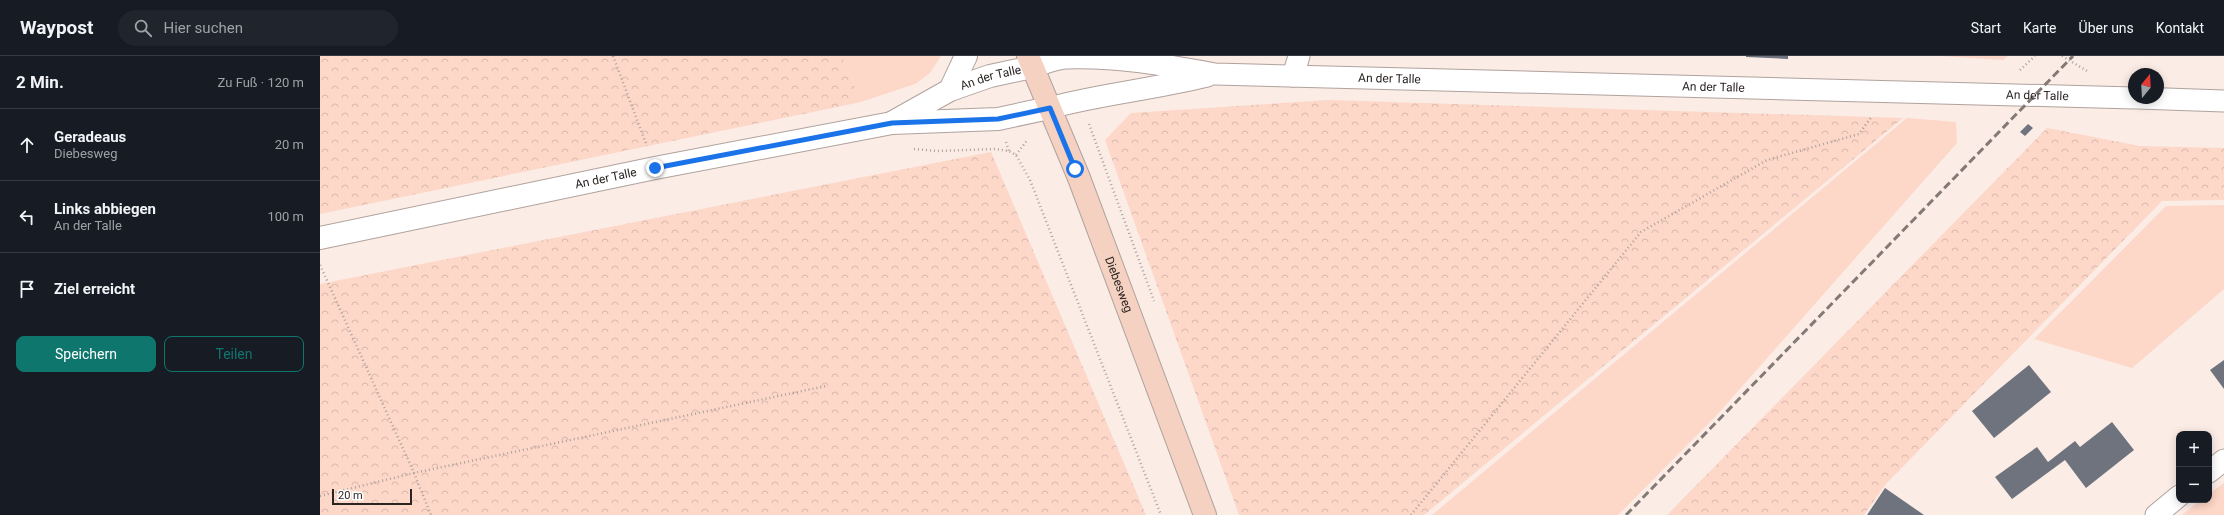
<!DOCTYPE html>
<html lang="de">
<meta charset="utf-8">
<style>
:root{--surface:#171b24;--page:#20242c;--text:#f1f3f6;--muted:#9ea1a6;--line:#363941;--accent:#0f766e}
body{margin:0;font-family:Roboto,sans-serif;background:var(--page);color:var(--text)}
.controls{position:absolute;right:12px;bottom:12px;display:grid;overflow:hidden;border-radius:8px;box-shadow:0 2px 10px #0003}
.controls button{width:36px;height:36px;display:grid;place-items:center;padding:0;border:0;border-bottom:1px solid var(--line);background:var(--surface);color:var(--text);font:20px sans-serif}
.compass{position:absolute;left:1808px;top:12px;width:36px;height:36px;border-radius:50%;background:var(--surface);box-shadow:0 2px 10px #0003;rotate:18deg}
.scale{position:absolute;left:12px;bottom:10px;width:80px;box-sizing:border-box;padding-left:4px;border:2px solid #2a2422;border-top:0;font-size:11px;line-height:14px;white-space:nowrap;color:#2a2422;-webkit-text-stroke:3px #fff;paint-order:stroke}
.stop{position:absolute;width:12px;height:12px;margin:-9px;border:3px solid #1a73e8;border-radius:50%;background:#fff}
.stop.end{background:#1a73e8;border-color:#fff;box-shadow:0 1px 4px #0008}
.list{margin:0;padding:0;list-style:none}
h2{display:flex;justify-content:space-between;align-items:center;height:52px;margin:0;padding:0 16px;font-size:17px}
h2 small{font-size:13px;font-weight:400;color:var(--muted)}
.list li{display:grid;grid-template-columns:26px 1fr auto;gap:12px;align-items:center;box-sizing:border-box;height:72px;padding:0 16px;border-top:1px solid var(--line)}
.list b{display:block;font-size:15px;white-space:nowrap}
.list p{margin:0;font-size:13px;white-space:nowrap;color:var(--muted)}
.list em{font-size:13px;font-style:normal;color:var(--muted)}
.actions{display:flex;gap:8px;padding:12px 16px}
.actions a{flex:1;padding:9px 0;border:1px solid var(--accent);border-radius:8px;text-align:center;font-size:14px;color:var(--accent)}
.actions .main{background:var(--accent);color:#fff}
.icon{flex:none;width:22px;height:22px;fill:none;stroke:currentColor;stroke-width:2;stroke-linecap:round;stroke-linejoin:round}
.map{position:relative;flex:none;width:1904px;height:459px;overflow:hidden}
header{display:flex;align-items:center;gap:24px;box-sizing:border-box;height:56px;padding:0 20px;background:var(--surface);border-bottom:1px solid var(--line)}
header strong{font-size:19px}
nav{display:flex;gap:22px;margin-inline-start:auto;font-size:14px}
.search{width:280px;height:36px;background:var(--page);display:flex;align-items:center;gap:10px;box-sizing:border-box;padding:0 14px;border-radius:22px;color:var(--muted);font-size:15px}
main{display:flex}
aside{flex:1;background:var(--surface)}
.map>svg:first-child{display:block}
</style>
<header>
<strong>Waypost</strong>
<div class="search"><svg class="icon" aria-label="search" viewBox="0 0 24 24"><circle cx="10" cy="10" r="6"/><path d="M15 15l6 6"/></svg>Hier suchen</div>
<nav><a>Start</a><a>Karte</a><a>Über uns</a><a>Kontakt</a></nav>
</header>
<main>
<aside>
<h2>2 Min.<small>Zu Fuß · 120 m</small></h2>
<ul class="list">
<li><svg class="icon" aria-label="ahead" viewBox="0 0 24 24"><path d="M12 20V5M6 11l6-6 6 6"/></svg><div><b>Geradeaus</b><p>Diebesweg</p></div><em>20 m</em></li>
<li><svg class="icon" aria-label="left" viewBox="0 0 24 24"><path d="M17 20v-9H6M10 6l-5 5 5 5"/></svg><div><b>Links abbiegen</b><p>An der Talle</p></div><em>100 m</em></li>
<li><svg class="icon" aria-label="arrive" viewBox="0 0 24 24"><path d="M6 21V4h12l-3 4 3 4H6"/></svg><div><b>Ziel erreicht</b></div></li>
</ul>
<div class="actions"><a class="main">Speichern</a><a>Teilen</a></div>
</aside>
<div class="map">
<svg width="1904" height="459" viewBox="0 0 1904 459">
<defs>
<pattern id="forest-crowns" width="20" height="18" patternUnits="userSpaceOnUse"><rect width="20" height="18" fill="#fdd7c8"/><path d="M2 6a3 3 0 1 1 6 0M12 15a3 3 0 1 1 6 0" fill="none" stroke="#d9b8ac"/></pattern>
</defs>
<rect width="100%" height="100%" fill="#fbece6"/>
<!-- green -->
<g fill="#fdd7c8">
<polygon points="522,0 621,0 610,17 595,28 541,46"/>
<polygon points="1621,0 1688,0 1683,4"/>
<polygon points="1587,62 1636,66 1637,87 1395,361 1298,459 1112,459"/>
<polygon points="1904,149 1904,233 1812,312 1714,283 1846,150"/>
<polygon points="1904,427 1904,459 1862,459 1881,444 1889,444 1889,438"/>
</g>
<!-- forest -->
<g fill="url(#forest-crowns)">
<polygon points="0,0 522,0 541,46 0,158"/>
<polygon points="1008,44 1583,62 1104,459 919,459 785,84 811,57"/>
<polygon points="1727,72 1820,90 1904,92 1904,144 1842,145 1565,429 1544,459 1347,459"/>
<polygon points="671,96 826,459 0,459 0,228"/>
</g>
<!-- building -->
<g fill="#6f737e">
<polygon points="1426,0 1468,0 1468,3 1426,1"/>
<polygon points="1708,68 1713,72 1705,80 1700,76"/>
<polygon points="1904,304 1904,333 1890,314"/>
<polygon points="1709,309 1731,336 1674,382 1652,355"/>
<polygon points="1792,366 1814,394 1766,432 1745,404 1692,443 1675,421 1717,391 1728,406 1755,385 1760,391"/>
<polygon points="1565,432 1604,459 1547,459"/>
</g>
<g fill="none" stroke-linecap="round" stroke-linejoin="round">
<!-- minor casing -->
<g stroke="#b0a29d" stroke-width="23">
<g id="minor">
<path id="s1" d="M712 11C723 8 734 3 745 2 795 0 846 9 895 18L1814 42"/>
<polyline points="973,20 979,0"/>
<polyline points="1818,42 1904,45"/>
<path d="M729 52C781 38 835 33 887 20"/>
<polyline points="1889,416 1904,404"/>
<polyline points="1836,459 1859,440"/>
</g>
</g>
<!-- tertiary casing -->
<g stroke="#b0a29d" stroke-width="24">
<g id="tertiary">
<polyline points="630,34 646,0"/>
<path id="s2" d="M573 66 630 34 670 20 712 11"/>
<path id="s3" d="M0 182 335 112 572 67 678 63 729 52"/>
</g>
</g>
<!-- secondary casing -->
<g stroke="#b0a29d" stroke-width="24">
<g id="secondary">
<path id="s4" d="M708 0 759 122 885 459"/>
</g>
</g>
<!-- path -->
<g stroke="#aca19c" stroke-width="2.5" stroke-dasharray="1 3" stroke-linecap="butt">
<polyline points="293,0 327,90"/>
<polyline points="1742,0 1767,15"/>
<polyline points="1700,14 1715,0"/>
<polyline points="769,68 834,245"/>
<polyline points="686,86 689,95"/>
<polyline points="594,93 617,95 675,93 689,95 696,99 710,124 841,459"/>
<polyline points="696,99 708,83"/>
<polyline points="0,209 94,417 111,459"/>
<polyline points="0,440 94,417 506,330"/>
<polyline points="1091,459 1321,176 1447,104 1539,78 1552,60"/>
</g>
<!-- minor -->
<use href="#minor" stroke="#fff" stroke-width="21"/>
<!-- tertiary -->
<use href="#tertiary" stroke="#fff" stroke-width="22"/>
<!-- secondary -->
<use href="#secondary" stroke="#f4d1c1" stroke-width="22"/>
<!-- rail -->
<polyline stroke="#837975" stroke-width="3" stroke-dasharray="8 4" stroke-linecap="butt" points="1306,459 1753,0"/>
</g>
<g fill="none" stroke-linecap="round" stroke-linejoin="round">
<!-- route -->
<polyline stroke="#1a73e8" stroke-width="5" points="335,112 572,67 678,63 730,52 755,113"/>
</g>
<g text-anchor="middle" stroke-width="3" stroke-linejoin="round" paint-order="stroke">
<!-- street labels -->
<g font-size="12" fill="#2a2422" stroke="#fff">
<text dy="4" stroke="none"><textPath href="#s2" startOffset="108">An der Talle</textPath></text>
<text dy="4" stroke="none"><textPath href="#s1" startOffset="360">An der Talle</textPath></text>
<text dy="4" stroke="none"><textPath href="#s1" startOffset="684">An der Talle</textPath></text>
<text dy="4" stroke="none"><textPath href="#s1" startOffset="1008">An der Talle</textPath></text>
<text dy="4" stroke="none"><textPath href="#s3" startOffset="292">An der Talle</textPath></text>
<text dy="4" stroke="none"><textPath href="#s4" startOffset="246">Diebesweg</textPath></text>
</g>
</g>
</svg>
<div class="controls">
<button>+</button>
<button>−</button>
</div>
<svg class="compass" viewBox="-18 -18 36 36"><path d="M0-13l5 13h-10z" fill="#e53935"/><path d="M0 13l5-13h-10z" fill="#9ea1a6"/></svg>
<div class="scale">20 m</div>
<div class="stop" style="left:755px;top:113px"></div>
<div class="stop end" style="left:335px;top:112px"></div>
</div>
</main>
